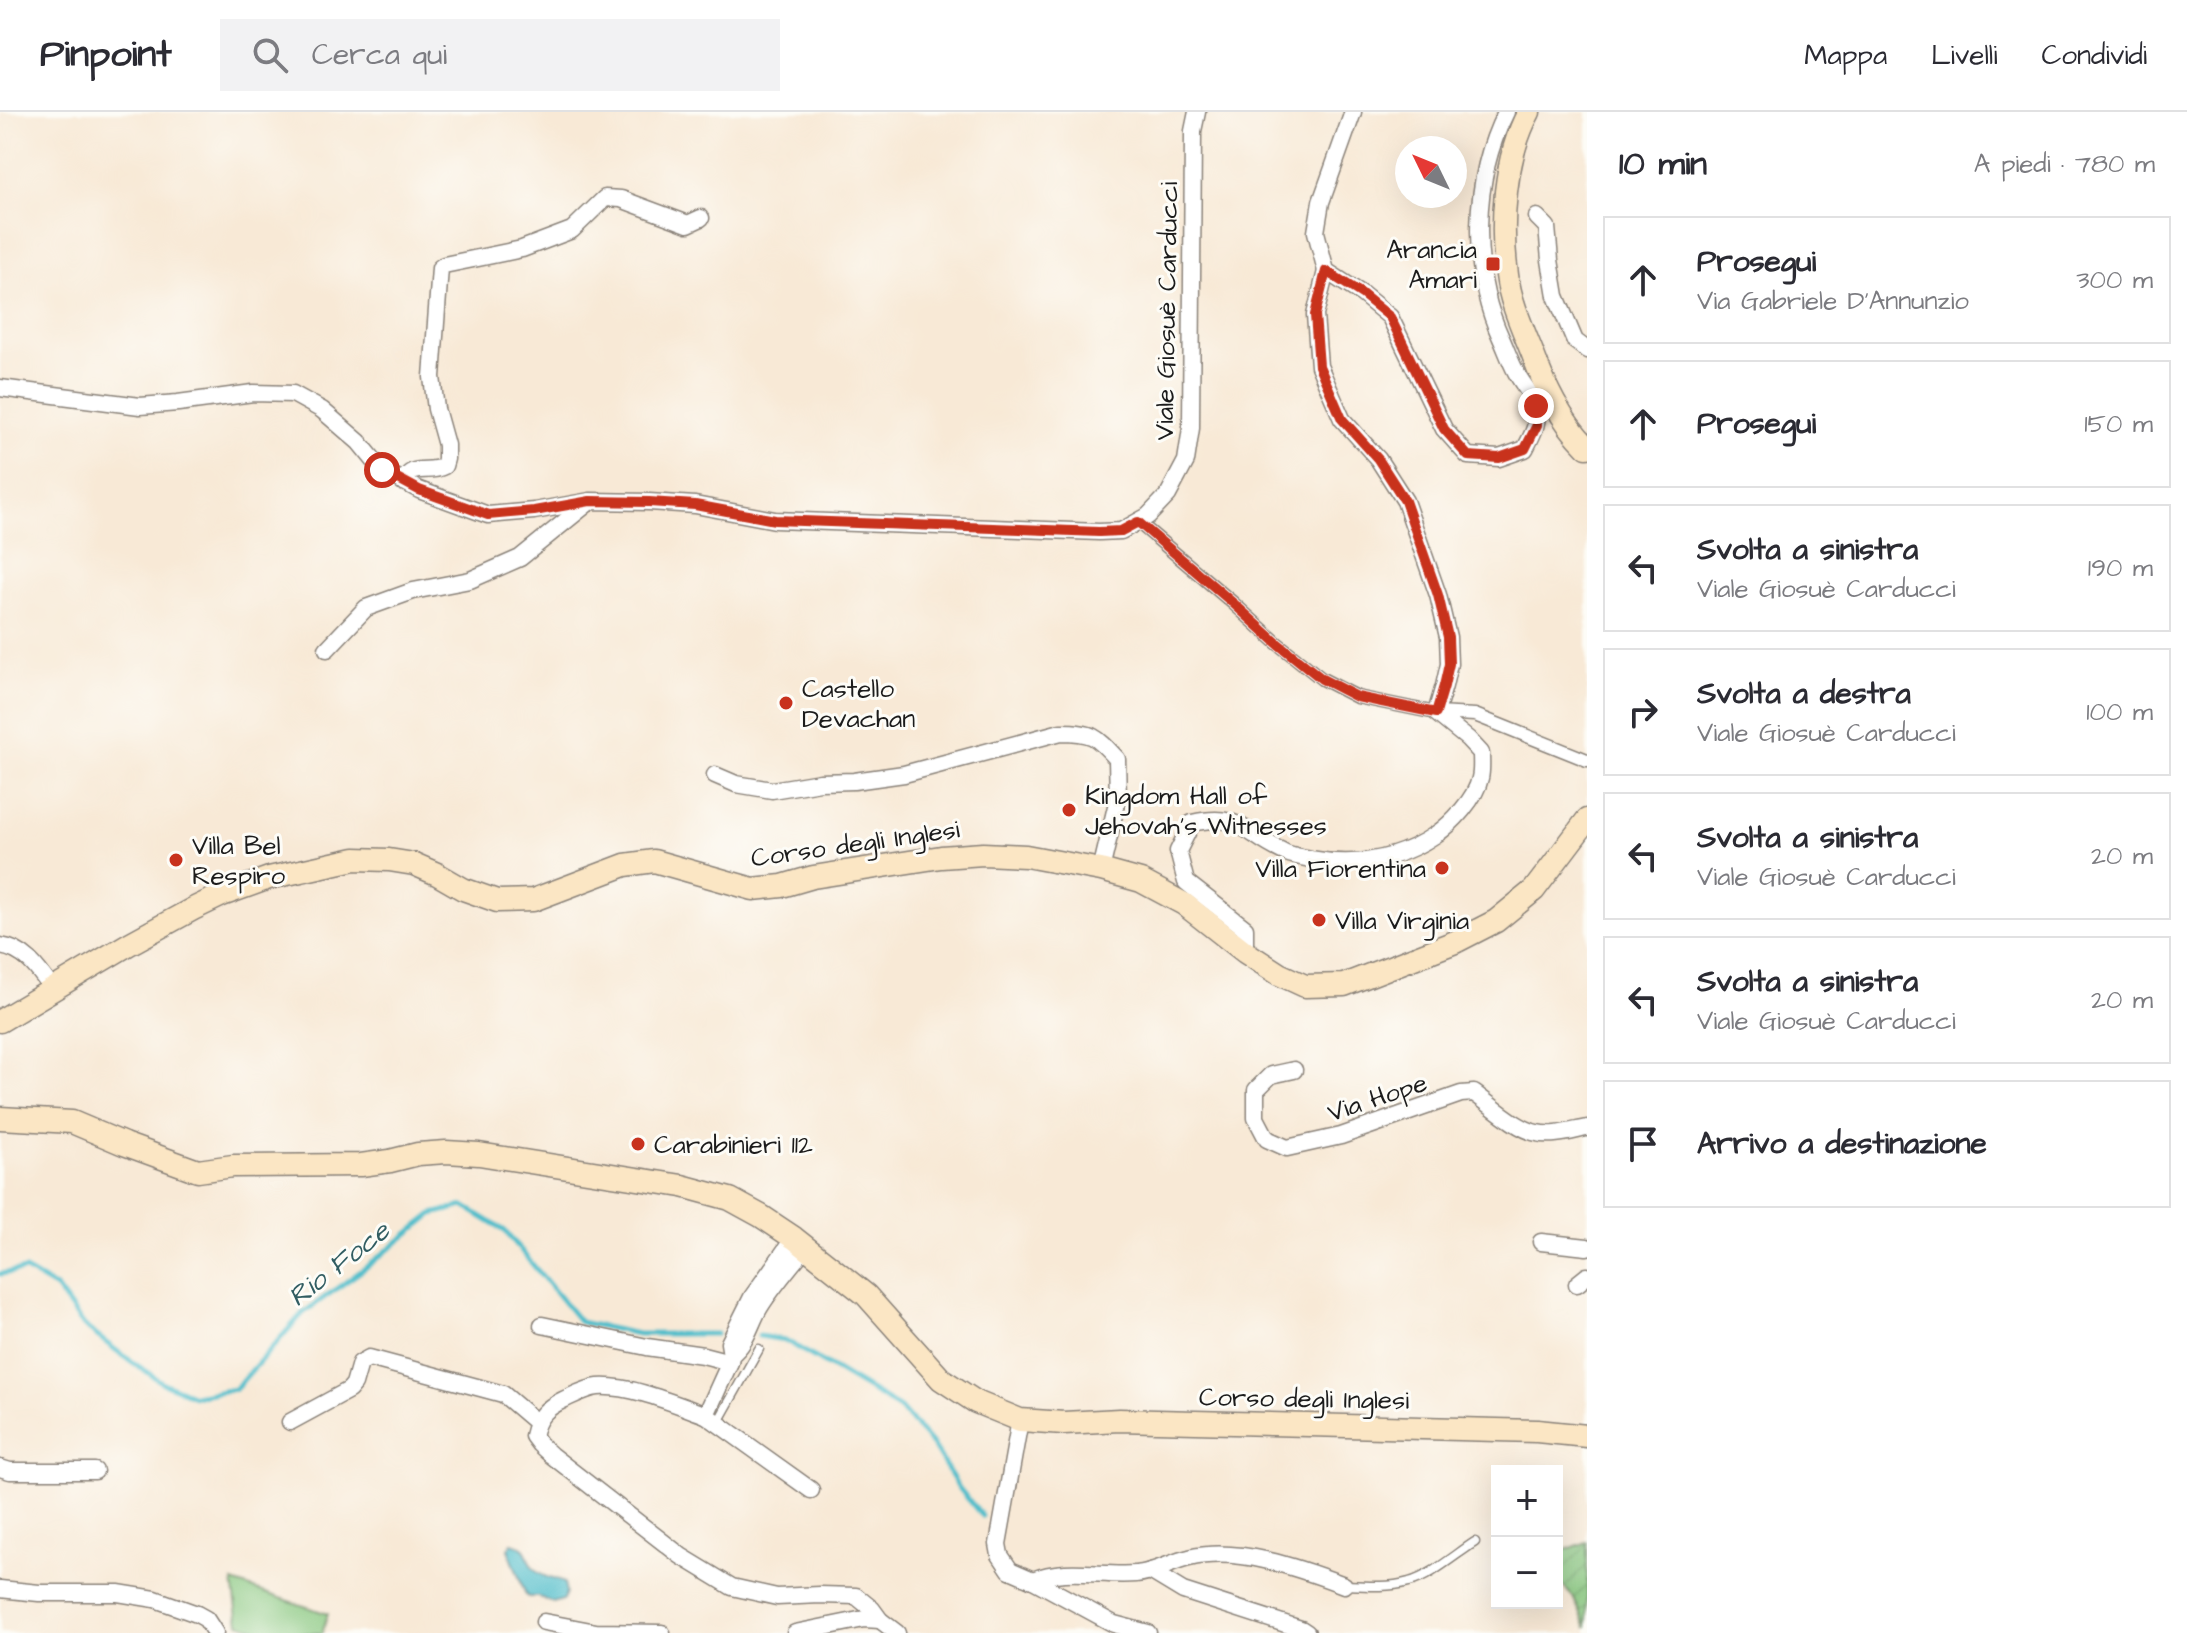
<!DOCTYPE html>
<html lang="it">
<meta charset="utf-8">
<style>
:root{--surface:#fff;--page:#f2f2f3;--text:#2b2b33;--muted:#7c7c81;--line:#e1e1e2}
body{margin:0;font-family:"Architects Daughter",sans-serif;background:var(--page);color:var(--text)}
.controls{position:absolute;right:24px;bottom:24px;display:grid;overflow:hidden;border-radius:0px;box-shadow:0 8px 32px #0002}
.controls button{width:72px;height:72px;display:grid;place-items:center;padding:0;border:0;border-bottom:2px solid var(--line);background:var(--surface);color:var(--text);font:40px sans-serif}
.compass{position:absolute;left:1395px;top:24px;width:72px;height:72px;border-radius:50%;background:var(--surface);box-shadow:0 8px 32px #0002;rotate:313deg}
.stop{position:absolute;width:24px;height:24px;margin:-18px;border:6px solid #c8321e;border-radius:50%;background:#fff}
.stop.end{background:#c8321e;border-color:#fff;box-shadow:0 2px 8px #0008}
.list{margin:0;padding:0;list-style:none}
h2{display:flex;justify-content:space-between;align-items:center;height:104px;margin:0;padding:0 32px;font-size:34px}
h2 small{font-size:26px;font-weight:400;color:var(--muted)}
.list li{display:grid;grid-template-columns:52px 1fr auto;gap:24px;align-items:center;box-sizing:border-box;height:128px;margin:0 16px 16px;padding:0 16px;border:2px solid var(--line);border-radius:0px}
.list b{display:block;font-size:30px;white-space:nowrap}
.list p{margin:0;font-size:26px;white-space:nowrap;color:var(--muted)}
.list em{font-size:26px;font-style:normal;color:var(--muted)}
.icon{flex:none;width:44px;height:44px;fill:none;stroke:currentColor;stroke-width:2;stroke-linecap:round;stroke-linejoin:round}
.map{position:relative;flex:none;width:1587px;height:1521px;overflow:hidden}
header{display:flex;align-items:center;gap:48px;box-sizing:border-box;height:112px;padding:0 40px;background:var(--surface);border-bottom:2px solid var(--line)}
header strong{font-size:38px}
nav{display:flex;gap:44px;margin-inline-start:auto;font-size:28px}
.search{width:560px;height:72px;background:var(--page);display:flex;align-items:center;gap:20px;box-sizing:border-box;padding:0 28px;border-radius:0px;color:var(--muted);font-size:30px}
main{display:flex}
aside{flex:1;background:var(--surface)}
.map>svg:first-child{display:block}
</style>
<header>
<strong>Pinpoint</strong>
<div class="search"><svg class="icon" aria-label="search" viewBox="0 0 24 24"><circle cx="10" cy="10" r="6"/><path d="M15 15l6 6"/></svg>Cerca qui</div>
<nav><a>Mappa</a><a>Livelli</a><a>Condividi</a></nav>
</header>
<main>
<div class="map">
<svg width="1587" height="1521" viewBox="0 0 1587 1521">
<defs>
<pattern id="garden-furrows" width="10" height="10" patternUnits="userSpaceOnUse" patternTransform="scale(2)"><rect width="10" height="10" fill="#85c67d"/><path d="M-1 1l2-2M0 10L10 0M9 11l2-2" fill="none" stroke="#72aa6b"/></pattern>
</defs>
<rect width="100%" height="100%" fill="#fdfcf7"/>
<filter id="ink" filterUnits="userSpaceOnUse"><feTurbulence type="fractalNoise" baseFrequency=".0125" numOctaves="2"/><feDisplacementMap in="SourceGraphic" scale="16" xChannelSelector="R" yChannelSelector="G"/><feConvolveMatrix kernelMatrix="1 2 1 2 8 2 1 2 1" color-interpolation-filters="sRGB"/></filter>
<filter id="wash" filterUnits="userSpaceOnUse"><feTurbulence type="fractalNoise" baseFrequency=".006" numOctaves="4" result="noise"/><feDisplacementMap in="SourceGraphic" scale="32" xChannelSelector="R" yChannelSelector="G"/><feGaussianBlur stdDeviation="1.8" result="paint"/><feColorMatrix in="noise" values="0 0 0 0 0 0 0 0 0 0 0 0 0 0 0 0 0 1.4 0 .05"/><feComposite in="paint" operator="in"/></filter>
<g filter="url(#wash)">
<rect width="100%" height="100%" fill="#f8e9d6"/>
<!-- garden -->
<polygon fill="url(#garden-furrows)" stroke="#50714c" stroke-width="2" points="1587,1430 1587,1515 1573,1485 1557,1468 1557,1441"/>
<!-- pitch -->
<polygon fill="#85c67d" stroke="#50714c" stroke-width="2" points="233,1470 328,1502 322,1521 268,1521 239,1511"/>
<!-- water -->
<path fill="#51becb" stroke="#366d74" stroke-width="2" d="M512 1431C532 1438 524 1444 533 1456 541 1466 554 1466 564 1471L566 1482 563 1488 553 1491 539 1485H528L526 1483 508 1437Z"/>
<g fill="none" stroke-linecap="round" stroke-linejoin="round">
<!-- stream -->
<g stroke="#51becb" stroke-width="5">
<polyline points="0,1162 25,1158 56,1176 84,1214 121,1242 163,1271 194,1284 235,1277 303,1201 365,1156 433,1102 464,1094 505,1119 580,1210 638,1222 716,1222"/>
<polyline points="759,1224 785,1228 900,1296 933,1334 959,1376 982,1404"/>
</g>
</g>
</g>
<g filter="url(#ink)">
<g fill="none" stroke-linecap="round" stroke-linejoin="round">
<!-- service casing -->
<g stroke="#8a8279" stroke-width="11">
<g id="service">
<polyline points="718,1310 759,1237"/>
<path d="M1344 1473C1365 1474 1388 1476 1409 1470 1430 1465 1456 1442 1475 1430"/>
</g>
</g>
<!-- pedestrian casing -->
<g stroke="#8a8279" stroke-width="15">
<polyline id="pedestrian" points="1138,410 1233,491 1277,531 1322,567 1357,585 1436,601 1475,603 1587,648"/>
</g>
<!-- minor casing -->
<g stroke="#8a8279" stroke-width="19">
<g id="minor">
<path d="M1353 0 1321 90 1316 120 1326 159 1362 182 1390 205 1444 317 1468 344 1499 346 1525 337C1532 323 1539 313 1536 297 1534 284 1522 272 1516 260 1510 249 1506 237 1501 226 1470 158 1472 67 1506 0"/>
<polyline points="1537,105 1547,115 1550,148 1556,184 1575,229 1587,238"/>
<polyline points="0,276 140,294 178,291 253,281 293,282 322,298 359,330 382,358 419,378 488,403 534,399 590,389 649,390 695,393 775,408 1099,420 1121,419 1148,404 1168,383 1186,349 1191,316 1193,19 1197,0"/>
<path d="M403 370C412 350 428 363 444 354L446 347V333L436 297 432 265 440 156 444 153 522 137 572 118 605 86 621 87 688 112 701 106"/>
<polyline points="327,537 366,496 413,479 470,468 520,446 588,391"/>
<path d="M715 663 736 672 772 678 820 670 854 669 904 662 1061 620C1093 620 1096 624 1117 647L1118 686 1101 758"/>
<path d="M0 834C25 837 39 858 53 878"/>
<path d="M1245 840V816L1186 770 1178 739 1192 711C1241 700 1243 721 1282 739 1290 744 1302 745 1311 747 1355 755 1398 748 1435 723 1452 712 1476 686 1480 666 1482 658 1481 649 1481 641L1468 627 1436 601 1444 574 1449 552 1448 525 1438 483 1405 389 1378 347 1342 307 1319 254 1315 203 1326 159"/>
<path d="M1294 958 1271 963 1256 978V1006L1267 1027 1287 1036 1341 1024 1461 982 1474 981C1491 993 1517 1017 1537 1021 1553 1025 1571 1019 1587 1016"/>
<path d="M794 1126 752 1185 729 1231 731 1243 730 1250 706 1303C675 1292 632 1273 598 1275 587 1276 574 1283 563 1288 546 1296 537 1305 533 1324L539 1332 551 1343 681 1444 732 1475 777 1485 820 1483 856 1484 872 1497 880 1508 897 1521"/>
<polyline points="1541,1130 1587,1135"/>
<polyline points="1577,1172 1587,1164"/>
<polyline points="542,1213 647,1235 703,1243 730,1250"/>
<path d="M731 1243C747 1231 750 1212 760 1195 773 1174 790 1154 806 1135"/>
<polyline points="706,1303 811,1378"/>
<polyline points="1020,1308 998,1432 1000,1443 1010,1458 1033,1468 1114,1512 1148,1521"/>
<polyline points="290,1310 349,1278 354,1272 360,1251 369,1246 503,1282 536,1310"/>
<polyline points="0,1356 10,1359 95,1359"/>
<polyline points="1150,1459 1183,1479 1301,1517 1307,1521"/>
<path d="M1033 1468C1065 1454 1102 1465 1136 1462 1154 1461 1171 1450 1189 1446 1237 1434 1299 1456 1344 1473"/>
<polyline points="0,1477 39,1481 118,1481 155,1487 197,1502 206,1507 215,1521"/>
<polyline points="544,1510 596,1520 662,1521"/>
<polyline points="795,1521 864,1507 880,1508"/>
</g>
</g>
<!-- secondary casing -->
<g stroke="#8a8279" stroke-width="25">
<g id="secondary">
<path d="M1529 0C1504 46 1500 112 1507 163 1510 189 1522 215 1532 240 1545 275 1560 308 1587 335"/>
<polyline points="0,909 129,832 193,797 222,783 269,766 355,747 389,748 414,752 437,762 463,777 497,789 533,788 625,753 654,749 753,777 782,774 813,765 941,745 983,742 1026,744 1101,758 1141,769 1184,792 1245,840 1279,862 1305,874 1344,873 1455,830 1496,809 1534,778 1587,708"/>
<polyline points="0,1006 72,1010 124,1032 198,1059 233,1054 361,1053 390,1049 418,1042 446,1040 479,1042 682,1074 730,1087 761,1104 794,1126 866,1183 941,1267 976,1290 1020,1308 1064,1311 1119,1308 1537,1319 1587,1324"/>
</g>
</g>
<!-- service -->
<use href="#service" stroke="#fff" stroke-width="8"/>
<!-- pedestrian -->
<use href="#pedestrian" stroke="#fff" stroke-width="12"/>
<!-- minor -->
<use href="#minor" stroke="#fff" stroke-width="16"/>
<!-- secondary -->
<use href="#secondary" stroke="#fbe6c4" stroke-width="22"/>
</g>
</g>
<g fill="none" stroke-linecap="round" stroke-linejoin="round" filter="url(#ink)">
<!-- route -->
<polyline stroke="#c8321e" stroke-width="10" points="382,358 419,378 488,403 534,399 590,389 649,390 695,393 775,408 1099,420 1121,419 1138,410 1233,491 1277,531 1322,567 1357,585 1436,601 1444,574 1449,552 1448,525 1438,483 1405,389 1378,347 1342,307 1319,254 1315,203 1326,159 1362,182 1390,205 1444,317 1468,344 1499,346 1525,337 1537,313 1536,294"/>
</g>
<!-- markers -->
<g fill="#c8321e" stroke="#fdfcf7" stroke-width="3">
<rect x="1485" y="144" width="16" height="16" rx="4"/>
<circle cx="786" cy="591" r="8"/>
<circle cx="1069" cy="698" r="8"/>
<circle cx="176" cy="748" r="8"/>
<circle cx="1442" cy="756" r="8"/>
<circle cx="1319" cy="808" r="8"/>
<circle cx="638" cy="1032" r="8"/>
</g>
<g text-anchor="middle" stroke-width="6" stroke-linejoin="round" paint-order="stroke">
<!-- poi labels -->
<g font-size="26" fill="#1c1c1c" stroke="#fdfcf7" text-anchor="start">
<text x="1477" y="146" text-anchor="end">Arancia<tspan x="1477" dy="30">Amari</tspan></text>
<text x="802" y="585">Castello<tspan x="802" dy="30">Devachan</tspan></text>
<text x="1085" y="692">Kingdom Hall of<tspan x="1085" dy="30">Jehovah's Witnesses</tspan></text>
<text x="192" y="742">Villa Bel<tspan x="192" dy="30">Respiro</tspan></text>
<text x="1426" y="765" text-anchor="end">Villa Fiorentina</text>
<text x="1335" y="817">Villa Virginia</text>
<text x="654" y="1041">Carabinieri 112</text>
</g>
<!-- street labels -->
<g font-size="26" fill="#1c1c1c" stroke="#fdfcf7">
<text transform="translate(1166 199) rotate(-89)" y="9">Viale Giosuè Carducci</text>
<text transform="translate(855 731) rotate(-8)" y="9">Corso degli Inglesi</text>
<text transform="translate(1377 985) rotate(-18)" y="9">Via Hope</text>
<text transform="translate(1304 1286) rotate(1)" y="9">Corso degli Inglesi</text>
</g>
<!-- water labels -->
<g font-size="28" font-style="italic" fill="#315d62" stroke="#fdfcf7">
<text transform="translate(338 1151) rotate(-38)" y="10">Rio Foce</text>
</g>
</g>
</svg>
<div class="controls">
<button>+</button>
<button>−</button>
</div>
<svg class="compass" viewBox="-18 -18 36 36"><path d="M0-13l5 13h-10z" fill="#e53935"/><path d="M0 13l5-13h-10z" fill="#7c7c81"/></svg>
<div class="stop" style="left:382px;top:358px"></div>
<div class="stop end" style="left:1536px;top:294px"></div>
</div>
<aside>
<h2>10 min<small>A piedi · 780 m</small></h2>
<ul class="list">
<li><svg class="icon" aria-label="ahead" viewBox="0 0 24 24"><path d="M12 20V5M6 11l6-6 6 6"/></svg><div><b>Prosegui</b><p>Via Gabriele D'Annunzio</p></div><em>300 m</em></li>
<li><svg class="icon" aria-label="ahead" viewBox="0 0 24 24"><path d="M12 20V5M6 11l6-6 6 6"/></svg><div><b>Prosegui</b></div><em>150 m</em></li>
<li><svg class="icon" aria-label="left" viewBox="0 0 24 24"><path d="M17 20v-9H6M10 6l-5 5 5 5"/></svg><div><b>Svolta a sinistra</b><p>Viale Giosuè Carducci</p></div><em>190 m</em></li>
<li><svg class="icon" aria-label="right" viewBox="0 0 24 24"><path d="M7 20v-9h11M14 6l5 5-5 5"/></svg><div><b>Svolta a destra</b><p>Viale Giosuè Carducci</p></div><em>100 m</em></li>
<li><svg class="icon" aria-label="left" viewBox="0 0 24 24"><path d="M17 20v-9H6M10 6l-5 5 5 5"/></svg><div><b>Svolta a sinistra</b><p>Viale Giosuè Carducci</p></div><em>20 m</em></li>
<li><svg class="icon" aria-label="left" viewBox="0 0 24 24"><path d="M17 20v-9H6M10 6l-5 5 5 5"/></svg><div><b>Svolta a sinistra</b><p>Viale Giosuè Carducci</p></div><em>20 m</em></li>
<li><svg class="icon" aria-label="arrive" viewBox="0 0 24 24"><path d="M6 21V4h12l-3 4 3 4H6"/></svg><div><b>Arrivo a destinazione</b></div></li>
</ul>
</aside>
</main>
